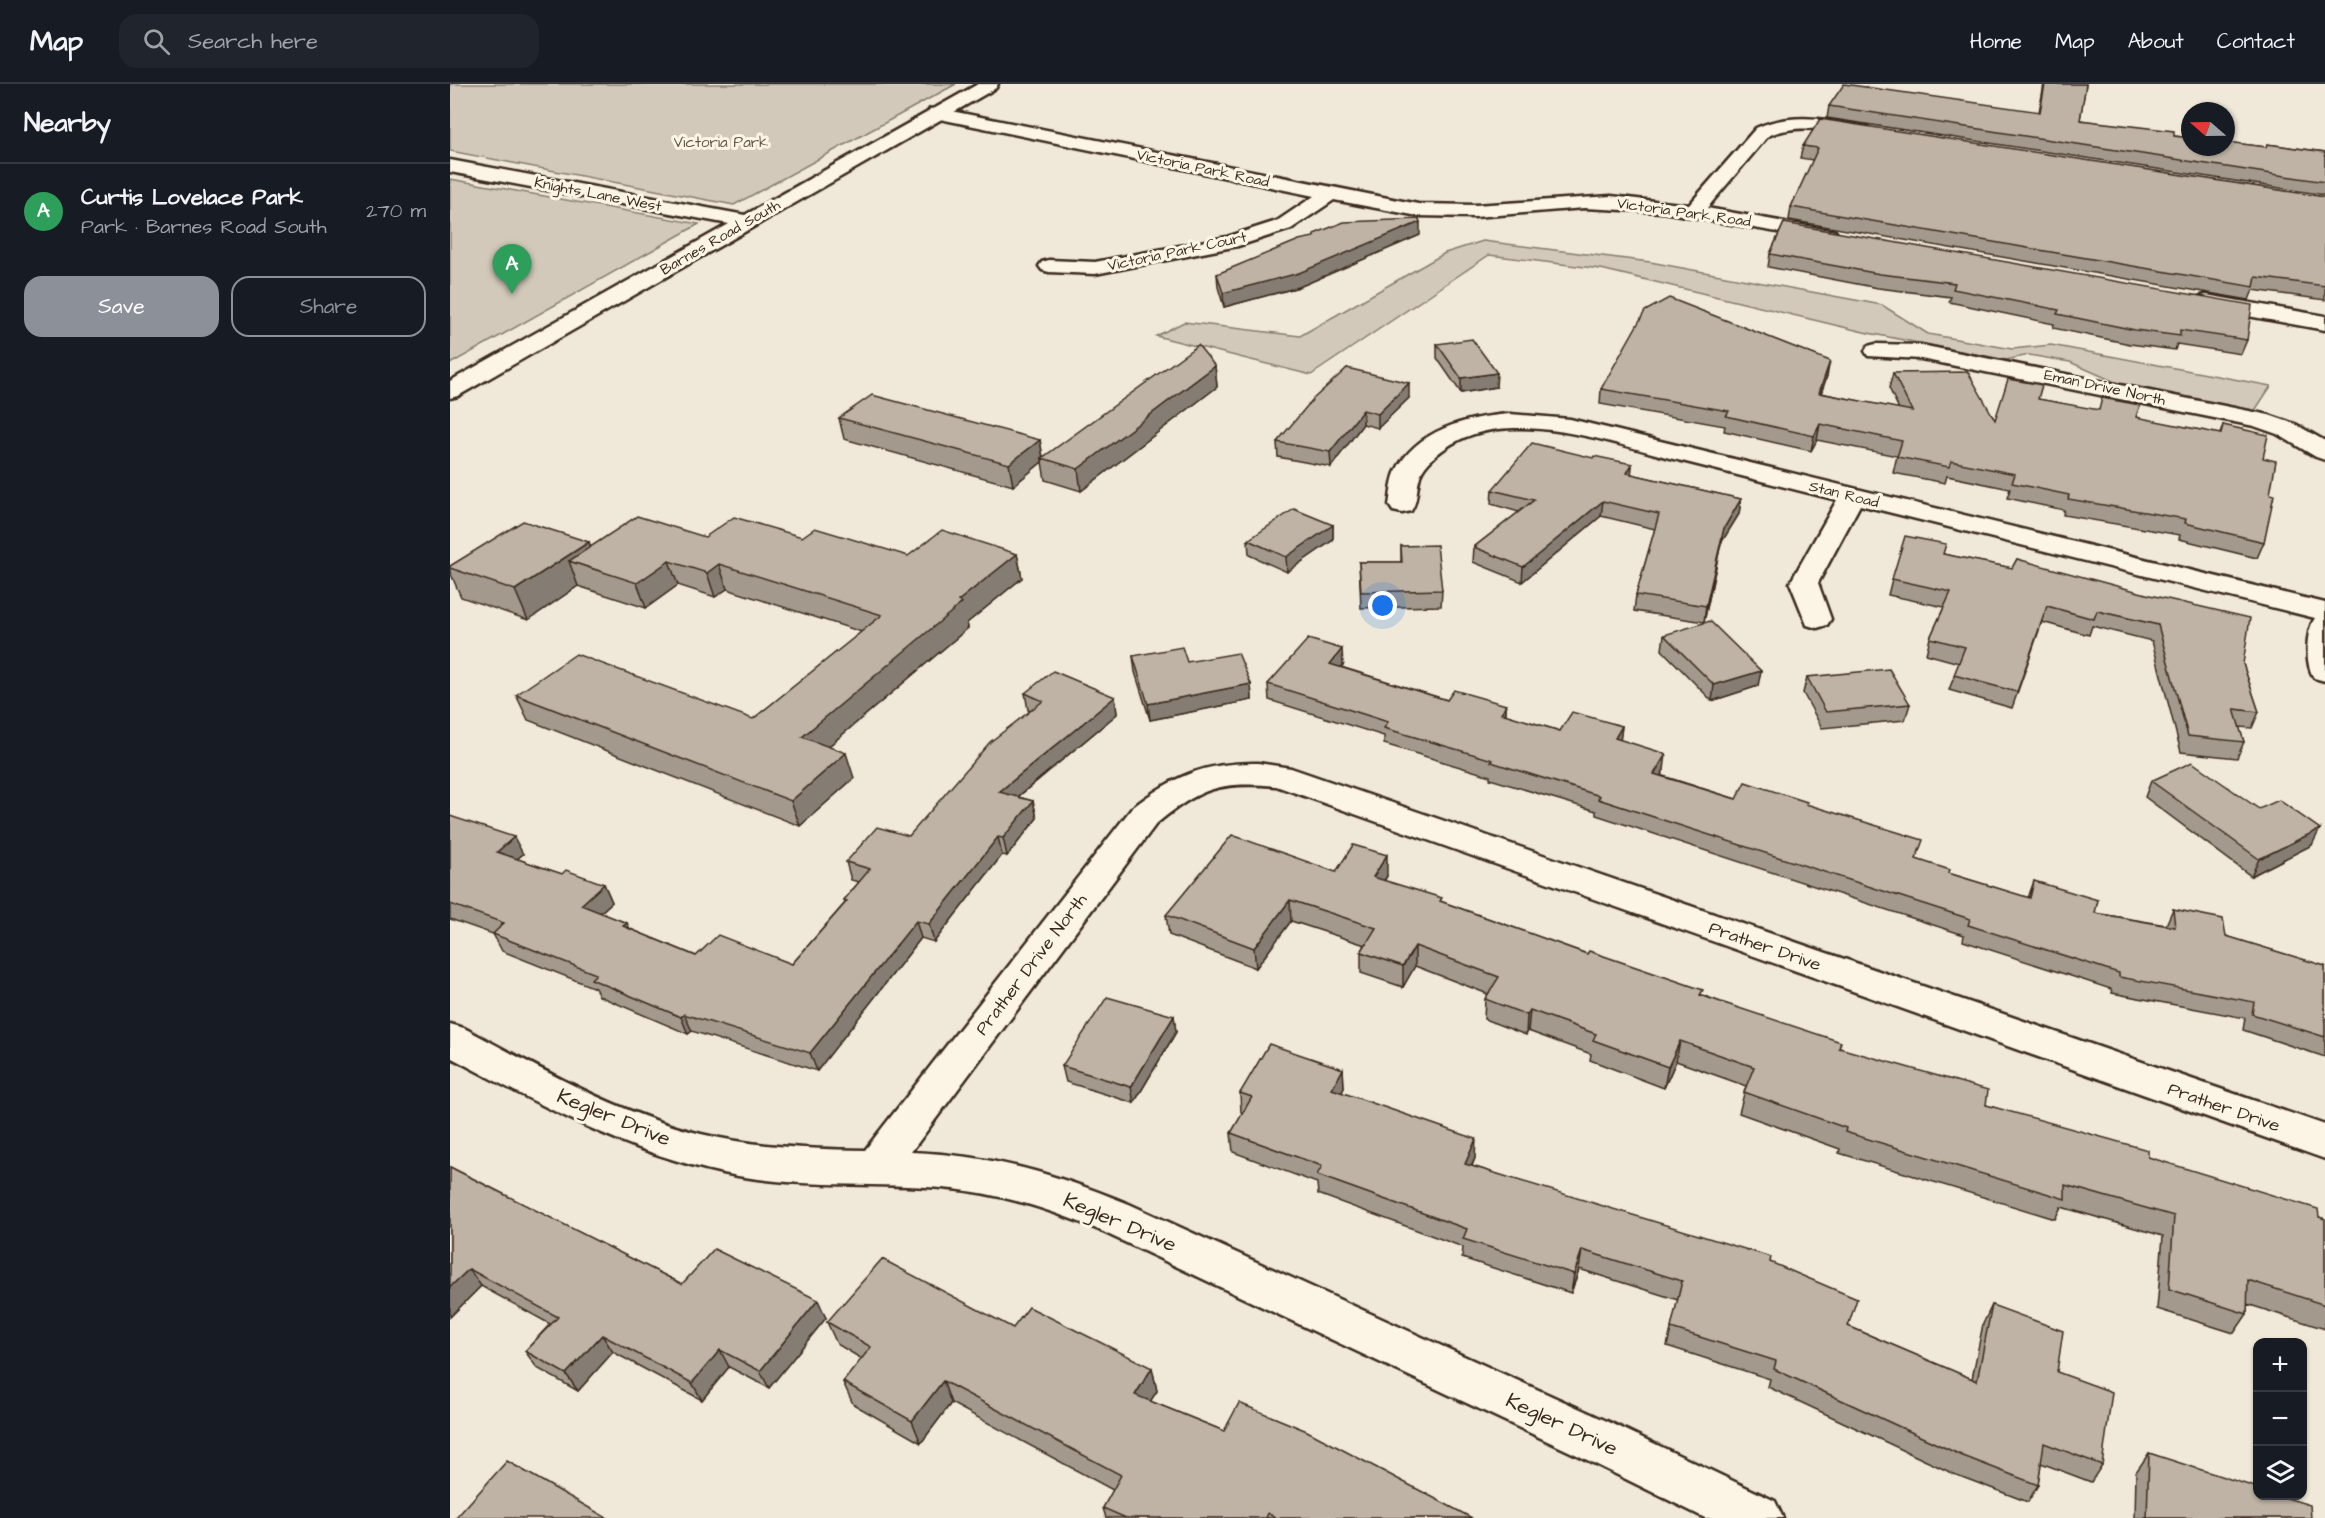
<!DOCTYPE html>
<meta charset="utf-8">
<style>
:root{--surface:#171b24;--page:#20242c;--text:#f1f3f6;--muted:#9ea1a6;--line:#363941;--accent:#8c9099}
body{margin:0;font-family:"Architects Daughter",sans-serif;background:var(--page);color:var(--text)}
.controls{position:absolute;right:18px;bottom:18px;display:grid;overflow:hidden;border-radius:12px;box-shadow:0 2px 4px #0004}
.controls button{width:54px;height:54px;display:grid;place-items:center;padding:0;border:0;border-bottom:2px solid var(--line);background:var(--surface);color:var(--text);font:30px sans-serif}
.compass{position:absolute;left:1731px;top:18px;width:54px;height:54px;border-radius:50%;background:var(--surface);box-shadow:0 2px 4px #0004;rotate:290deg}
.you{position:absolute;left:933px;top:522px;width:21px;height:21px;margin:-15px;border:4px solid #fff;border-radius:50%;background:#1a73e8;box-shadow:0 0 0 9px #1a73e833}
.badge{display:grid;place-items:center;width:39px;height:39px;border-radius:50%;background:var(--accent);color:#fff;font-size:20px;font-weight:700}
.pin{position:absolute;translate:-50% -50px;filter:drop-shadow(0 2px 3px #0008)}
.pin::after{content:'';position:absolute;top:32px;width:21px;height:18px;background:inherit;clip-path:polygon(0 0,100% 0,50% 100%)}
.list{margin:0;padding:0;list-style:none}
h2{display:flex;justify-content:space-between;align-items:center;height:78px;margin:0;padding:0 24px;font-size:26px}
h2 small{font-size:20px;font-weight:400;color:var(--muted)}
.list li{display:grid;grid-template-columns:39px 1fr auto;gap:18px;align-items:center;box-sizing:border-box;height:96px;padding:0 24px;border-top:2px solid var(--line)}
.list b{display:block;font-size:22px;white-space:nowrap}
.list p{margin:0;font-size:20px;white-space:nowrap;color:var(--muted)}
.list em{font-size:20px;font-style:normal;color:var(--muted)}
.actions{display:flex;gap:12px;padding:18px 24px}
.actions a{flex:1;padding:14px 0;border:2px solid var(--accent);border-radius:18px;text-align:center;font-size:21px;color:var(--accent)}
.actions .main{background:var(--accent);color:#fff}
.icon{flex:none;width:33px;height:33px;fill:none;stroke:currentColor;stroke-width:2;stroke-linecap:round;stroke-linejoin:round}
.map{position:relative;flex:none;width:1875px;height:1434px;overflow:hidden}
header{display:flex;align-items:center;gap:36px;box-sizing:border-box;height:84px;padding:0 30px;background:var(--surface);border-bottom:2px solid var(--line)}
header strong{font-size:28px}
nav{display:flex;gap:33px;margin-inline-start:auto;font-size:21px}
.search{width:420px;height:54px;background:var(--page);display:flex;align-items:center;gap:15px;box-sizing:border-box;padding:0 21px;border-radius:18px;color:var(--muted);font-size:22px}
main{display:flex}
aside{flex:1;background:var(--surface)}
.map>svg:first-child{display:block}
</style>
<header>
<strong>Map</strong>
<div class="search"><svg class="icon" aria-label="search" viewBox="0 0 24 24"><circle cx="10" cy="10" r="6"/><path d="M15 15l6 6"/></svg>Search here</div>
<nav><a>Home</a><a>Map</a><a>About</a><a>Contact</a></nav>
</header>
<main>
<aside>
<h2>Nearby<small></small></h2>
<ul class="list">
<li><span class="badge" style="background:#2e9e5b">A</span><div><b>Curtis Lovelace Park</b><p>Park · Barnes Road South</p></div><em>270 m</em></li>
</ul>
<div class="actions"><a class="main">Save</a><a>Share</a></div>
</aside>
<div class="map">
<svg width="1875" height="1434" viewBox="0 0 1875 1434">
<rect width="100%" height="100%" fill="#f0e9d9"/>
<filter id="ink" filterUnits="userSpaceOnUse"><feTurbulence type="fractalNoise" baseFrequency=".0167" numOctaves="2"/><feDisplacementMap in="SourceGraphic" scale="12" xChannelSelector="R" yChannelSelector="G"/><feConvolveMatrix kernelMatrix="1 2 1 2 8 2 1 2 1" color-interpolation-filters="sRGB"/></filter>
<g filter="url(#ink)">
<!-- green -->
<g fill="#d2c9ba" stroke="#867a6c" stroke-width="1.5">
<polygon points="0,0 506,0 284,121 0,67"/>
<polygon points="0,95 249,140 0,280"/>
<polygon points="1033,157 1200,178 1432,221 1478,250 1562,265 1601,261 1821,302 1804,328 1674,302 1620,278 1579,271 1556,276 1418,249 1151,185 1039,171 861,291 706,252 734,238 850,252 995,169"/>
</g>
<g fill="none" stroke-linecap="round" stroke-linejoin="round">
<!-- street casing -->
<g stroke="#3b2a1e" stroke-width="5">
<g id="street">
<path d="M486 24 968 120 1025 121 1161 112 1239 121 1306 44C1341 28 1374 35 1411 41L1417 42 1420 46 1417 50 1411 51C1380 47 1348 38 1318 52L1257 124 1385 147 1388 151 1385 155 1378 157 1213 128 1134 124 1025 133 968 132 884 116 841 145 788 162 645 190 599 188 592 186 589 182 592 178 599 176 645 178 777 153 827 137 864 112 480 33 477 29 480 25Z"/>
<polygon points="1756,211 1875,232 1875,246 1748,223 1745,218 1748,213"/>
<polygon points="1426,260 1471,261 1819,331 1845,340 1875,357 1875,376 1866,373 1827,350 1804,342 1471,275 1418,272 1415,267 1418,262"/>
<path d="M1060 330 1120 335 1875 519V597L1864 594C1855 581 1855 548 1865 534L1410 421 1368 499 1381 535 1377 541 1367 544 1357 541 1340 499 1387 416C1335 403 1284 390 1232 377 1164 360 1056 319 994 365 984 372 971 384 969 396 966 407 968 417 961 427L952 429 943 427 939 421C941 411 941 399 945 389 965 346 1017 333 1060 330Z"/>
<path d="M808 679 841 684 1875 1041V1075L826 702C769 697 750 704 706 740L461 1068C541 1071 606 1090 679 1120L1159 1338 1325 1417 1333 1434H1255L1125 1370 649 1146C596 1124 550 1109 492 1104 424 1098 355 1104 288 1092 185 1073 92 1022 0 973V940L14 944C90 984 167 1029 251 1050 305 1063 360 1065 415 1066L682 724C723 692 756 678 808 679Z"/>
</g>
</g>
<!-- secondary casing -->
<g stroke="#3b2a1e" stroke-width="5">
<polygon id="secondary" points="528,0 548,0 546,4 8,312 0,314 0,297 279,140 0,88 0,76 295,131"/>
</g>
<!-- street -->
<use href="#street" fill="#fcf5e5" fill-rule="evenodd"/>
<!-- secondary -->
<use href="#secondary" fill="#fcf5e5" fill-rule="evenodd"/>
</g>
<!-- wall -->
<g fill="#a39a8d" stroke="#3b2a1e" stroke-width="1.5">
<polygon points="1594,0 1636,0 1630,36 1724,52 1816,63 1817,60 1875,68 1875,111 1377,34 1379,22 1589,28"/>
<polygon points="1353,62 1875,113 1875,216 1803,206 1799,216 1339,136 1341,123 1363,76 1350,74"/>
<polygon points="1334,139 1797,256 1791,270 1727,260 1725,266 1680,260 1603,244 1604,240 1499,218 1501,213 1428,204 1318,183 1320,170"/>
<polygon points="970,151 849,203 774,223 768,203 767,190"/>
<polygon points="987,260 1046,303 1011,309 987,274"/>
<polygon points="765,282 767,303 631,407 595,396 592,378 563,402 394,355 389,334 590,356 593,373"/>
<polygon points="897,284 959,314 928,344 913,340 881,383 828,373 827,358"/>
<polygon points="1443,289 1545,336 1588,315 1770,350 1773,341 1813,374 1820,410 1814,458 1807,474 1729,455 1730,451 1613,431 1614,426 1557,414 1560,405 1497,392 1495,399 1443,389 1447,372 1367,356 1361,367 1274,347 1275,342 1150,320 1151,305 1377,292 1371,309 1449,325 1439,304"/>
<polygon points="1143,374 1182,380 1181,390 1291,415 1289,430 1271,459 1254,538 1184,527 1186,511 1205,445 1151,432 1072,498 1023,478 1024,463 1069,428 1041,420 1042,406"/>
<polygon points="883,441 883,456 837,488 799,471 798,456"/>
<polygon points="255,453 352,453 458,472 567,470 572,494 517,539 518,544 379,662 404,694 350,742 78,636 66,611 303,635 412,548 277,505 265,513 228,501 196,524 128,502 78,536 11,513 0,488 0,482 139,458 140,463"/>
<polygon points="951,462 992,506 991,522 911,524 909,478 951,478"/>
<polygon points="1493,470 1562,484 1567,475 1793,580 1809,628 1802,644 1789,643 1794,658 1787,674 1731,668 1702,557 1642,542 1639,551 1592,538 1562,624 1499,606 1509,579 1476,570 1480,554 1494,523 1438,511 1442,495"/>
<polygon points="1214,551 1308,602 1262,617 1212,566"/>
<polygon points="683,572 737,578 801,600 802,616 700,636 685,588"/>
<polygon points="893,581 891,583 997,616 1056,621 1056,631 1110,647 1172,642 1170,656 1214,686 1210,691 1286,715 1356,720 1467,776 1498,789 1578,814 1584,797 1645,829 1716,841 1723,825 1776,852 1875,882 1875,973 1793,946 1795,934 1662,909 1661,905 1513,857 1514,851 1146,731 1146,727 1040,695 1040,692 934,660 934,652 819,616 818,600"/>
<polygon points="1357,593 1460,620 1455,636 1372,644 1353,609"/>
<polygon points="575,609 665,613 667,630 568,713 583,717 587,734 557,772 552,771 484,858 471,854 367,987 242,947 238,950 149,912 145,904 52,867 43,850 0,835 0,732 73,770 67,775 112,790 154,800 162,818 150,829 177,839 180,845 246,872 342,880 395,819 394,816 409,798 401,796 396,778 459,752 580,627 578,626"/>
<polygon points="1701,697 1809,725 1862,761 1801,792 1695,713"/>
<polygon points="886,788 937,792 934,797 1252,911 1390,964 1536,1021 1698,1073 1875,1135 1875,1245 1797,1220 1797,1230 1784,1249 1707,1225 1713,1152 1611,1123 1605,1135 1389,1069 1390,1065 1289,1029 1296,1002 1226,977 1214,1004 1140,976 1141,970 1078,947 1076,951 1034,935 1035,915 1038,910 965,882 953,903 911,889 911,868 915,861 841,837 806,884 719,851 716,831"/>
<polygon points="724,932 726,948 684,1019 616,998 612,982"/>
<polygon points="893,985 894,1004 891,1009 1025,1074 1022,1082 1320,1178 1398,1242 1522,1295 1533,1240 1542,1221 1607,1288 1652,1381 1641,1398 1591,1379 1588,1401 1578,1418 1504,1390 1318,1303 1320,1295 1217,1262 1228,1216 1129,1185 1121,1209 1012,1174 1013,1163 868,1110 867,1099 783,1068 781,1049 793,1029 791,1028 790,1009"/>
<polygon points="0,1083 232,1200 376,1234 319,1304 279,1283 252,1316 163,1268 128,1307 87,1284 75,1267 100,1240 31,1202 0,1233"/>
<polygon points="377,1238 563,1244 702,1284 707,1307 700,1317 774,1347 1022,1434 656,1434 653,1424 663,1406 501,1319 471,1359 403,1320 393,1298 412,1275 387,1260"/>
<polygon points="1699,1369 1861,1434 1685,1434 1686,1388"/>
</g>
<!-- shaded-wall -->
<g fill="#857d73" stroke="#3b2a1e" stroke-width="1.5">
<polygon points="970,138 970,151 849,203 774,223 773,209"/>
<polygon points="1380,277 1377,292 1366,324 1369,309"/>
<polygon points="765,282 767,303 631,407 628,385"/>
<polygon points="1047,289 1046,303 1011,309 1011,294"/>
<polygon points="959,299 959,314 928,344 928,330"/>
<polygon points="913,326 913,340 881,383 880,368"/>
<polygon points="1370,340 1367,356 1361,367 1364,352"/>
<polygon points="590,356 593,375 592,374 592,378 563,402 559,380"/>
<polygon points="1182,380 1181,395 1177,389"/>
<polygon points="1291,415 1289,430 1271,459 1254,538 1256,522 1274,444"/>
<polygon points="1153,417 1151,432 1072,498 1073,483"/>
<polygon points="883,441 883,456 837,488 836,473"/>
<polygon points="139,458 150,487 119,477 128,502 78,536 65,506"/>
<polygon points="567,470 572,494 517,539 518,544 360,678 352,653 508,517"/>
<polygon points="219,477 228,501 196,524 187,499"/>
<polygon points="269,480 277,505 265,513 257,489"/>
<polygon points="892,565 893,581 880,595 880,580"/>
<polygon points="1311,587 1308,602 1262,617 1264,601"/>
<polygon points="801,600 802,616 700,636 698,620"/>
<polygon points="665,613 667,630 553,725 549,708"/>
<polygon points="1056,621 1055,637 1051,629"/>
<polygon points="1172,642 1170,658 1165,654"/>
<polygon points="396,669 404,694 350,742 341,717"/>
<polygon points="1216,670 1214,686 1202,706 1204,690"/>
<polygon points="583,717 587,734 557,772 553,754"/>
<polygon points="1870,745 1862,761 1801,792 1809,775"/>
<polygon points="64,753 73,770 55,785 47,768"/>
<polygon points="548,753 552,771 484,858 479,840"/>
<polygon points="937,771 937,792 923,814 923,793"/>
<polygon points="154,800 162,818 139,839 131,821"/>
<polygon points="840,816 841,837 806,884 804,864"/>
<polygon points="466,837 471,854 367,987 360,969"/>
<polygon points="177,839 185,856 173,842"/>
<polygon points="965,862 965,882 953,903 953,882"/>
<polygon points="1080,926 1078,947 1076,951 1077,931"/>
<polygon points="234,930 242,947 238,950 231,933"/>
<polygon points="724,932 726,948 684,1019 681,1003"/>
<polygon points="1230,957 1226,977 1214,1004 1218,983"/>
<polygon points="893,985 894,1004 883,1025 882,1005"/>
<polygon points="1026,1055 1025,1074 1014,1099 1015,1080"/>
<polygon points="1132,1166 1129,1185 1121,1209 1124,1190"/>
<polygon points="19,1185 31,1202 0,1233 0,1203"/>
<polygon points="368,1216 376,1234 319,1304 310,1287"/>
<polygon points="152,1251 163,1268 128,1307 116,1290"/>
<polygon points="270,1266 279,1283 252,1316 242,1299"/>
<polygon points="702,1284 707,1307 690,1333 685,1311"/>
<polygon points="493,1297 501,1319 471,1359 462,1337"/>
</g>
<!-- building -->
<g fill="#beb3a4" stroke="#3b2a1e" stroke-width="1.5">
<polygon points="1394,0 1590,28 1595,0 1636,0 1630,36 1724,47 1724,52 1740,54 1740,63 1776,63 1776,58 1816,63 1817,60 1875,68 1875,98 1379,22"/>
<polygon points="1370,35 1875,113 1875,202 1806,193 1804,203 1341,123 1368,64 1353,62"/>
<polygon points="969,135 970,138 849,189 773,209 767,190 849,156 864,153 864,150 894,138"/>
<polygon points="1334,139 1802,221 1797,256 1730,246 1730,252 1685,246 1607,230 1609,226 1503,205 1505,199 1430,190 1320,170"/>
<polygon points="1219,214 1380,277 1369,309 1462,327 1443,289 1518,288 1545,336 1558,295 1592,301 1588,315 1649,326 1652,314 1690,321 1686,333 1771,350 1773,341 1818,351 1813,374 1826,377 1820,410 1824,411 1814,458 1735,439 1736,435 1618,415 1619,411 1562,399 1565,390 1501,377 1499,383 1447,373 1452,357 1370,340 1364,352 1276,332 1279,327 1151,305 1195,227"/>
<polygon points="1022,255 1047,289 1011,294 987,260"/>
<polygon points="748,261 765,282 628,385 592,374"/>
<polygon points="897,284 959,299 928,330 913,326 880,368 827,358 863,315"/>
<polygon points="422,311 590,356 559,380 389,334"/>
<polygon points="1082,359 1143,374 1144,372 1182,380 1177,389 1291,415 1274,444 1256,522 1186,511 1209,430 1153,417 1073,483 1024,463 1084,416 1042,406"/>
<polygon points="844,425 883,441 836,473 798,456"/>
<polygon points="187,432 255,453 284,433 352,453 365,444 458,472 492,446 567,470 508,517 512,519 352,653 396,669 341,717 66,611 126,570 303,635 432,531 269,480 257,489 219,477 187,499 119,477"/>
<polygon points="73,437 139,458 65,506 0,484 0,482"/>
<polygon points="1455,452 1496,460 1493,470 1562,484 1567,475 1700,511 1800,534 1793,580 1809,628 1784,625 1794,658 1738,652 1708,541 1647,527 1644,535 1597,522 1567,608 1504,591 1515,563 1480,554 1501,508 1442,495"/>
<polygon points="987,461 992,506 911,508 909,478 952,478 951,462"/>
<polygon points="1260,537 1311,587 1264,601 1214,551"/>
<polygon points="858,555 892,565 880,580 997,616 1004,606 1056,621 1051,629 1110,647 1122,628 1172,642 1165,654 1216,670 1204,690 1286,715 1295,698 1357,718 1356,720 1473,756 1466,775 1500,786 1498,789 1580,814 1584,797 1648,816 1645,829 1725,843 1723,825 1773,835 1776,852 1875,882 1875,953 1802,930 1804,918 1669,893 1669,889 1518,841 1520,835 1148,715 1150,712 1041,678 1043,676 934,644 938,638 818,600"/>
<polygon points="732,563 737,578 788,569 801,600 698,620 683,572"/>
<polygon points="1439,585 1460,620 1376,628 1357,593"/>
<polygon points="603,587 665,613 549,708 583,717 553,754 548,753 479,840 466,837 360,969 234,930 231,933 141,895 146,890 43,850 54,839 0,820 0,732 64,753 47,768 112,790 116,786 154,800 131,821 177,839 173,842 246,872 268,851 342,880 397,817 394,816 420,785 396,778 427,743 459,752 540,658 593,617 575,609"/>
<polygon points="1742,678 1809,725 1829,716 1870,745 1809,775 1701,697"/>
<polygon points="782,751 886,788 903,761 937,771 923,793 992,814 990,817 1137,870 1139,867 1253,906 1250,911 1391,958 1389,964 1538,1006 1536,1021 1698,1066 1698,1073 1868,1125 1869,1133 1875,1135 1875,1221 1798,1196 1797,1230 1719,1205 1724,1132 1615,1101 1615,1115 1395,1048 1396,1044 1294,1008 1304,983 1230,957 1218,983 1143,956 1146,950 1080,926 1077,931 1035,915 1049,893 965,862 953,882 911,868 926,844 840,816 804,864 716,831"/>
<polygon points="657,913 724,932 681,1003 612,982"/>
<polygon points="819,960 893,985 882,1005 1026,1055 1015,1080 1321,1173 1320,1178 1407,1215 1398,1242 1527,1297 1542,1221 1613,1247 1607,1288 1662,1308 1652,1381 1594,1359 1588,1401 1513,1372 1324,1285 1326,1277 1221,1244 1232,1197 1132,1166 1124,1190 1013,1155 1017,1145 867,1091 872,1082 781,1049 802,1013 790,1009"/>
<polygon points="0,1083 232,1200 264,1165 368,1216 310,1287 270,1266 242,1299 152,1251 116,1290 75,1267 108,1233 19,1185 0,1203"/>
<polygon points="432,1175 563,1244 579,1223 702,1284 685,1311 774,1347 789,1319 857,1347 1022,1434 827,1434 818,1429 816,1434 676,1434 653,1424 671,1391 493,1297 462,1337 393,1298 421,1263 377,1238"/>
<polygon points="1699,1369 1808,1404 1808,1412 1830,1412 1860,1421 1861,1434 1697,1434"/>
<polygon points="57,1377 157,1434 6,1434"/>
</g>
</g>
<g text-anchor="middle" stroke-width="6" stroke-linejoin="round" paint-order="stroke">
<!-- far-park labels -->
<g font-size="15" fill="#615245" stroke="#fcf5e5">
<text x="271" y="63">Victoria Park</text>
</g>
<!-- far-street labels -->
<g font-size="15" fill="#3b2a1e" stroke="#fcf5e5">
<text transform="translate(753 84) rotate(12)" y="5">Victoria Park Road</text>
<text transform="translate(148 110) rotate(11)" y="5">Knights Lane West</text>
<text transform="translate(1234 128) rotate(8)" y="5">Victoria Park Road</text>
<text transform="translate(270 153) rotate(-30)" y="5">Barnes Road South</text>
<text transform="translate(727 167) rotate(-12)" y="5">Victoria Park Court</text>
<text transform="translate(1655 303) rotate(12)" y="5">Eman Drive North</text>
<text transform="translate(1394 410) rotate(14)" y="5">Stan Road</text>
</g>
<!-- street labels -->
<g font-size="18" fill="#3b2a1e" stroke="#fcf5e5">
<text transform="translate(1315 862) rotate(19)" y="6">Prather Drive</text>
<text transform="translate(581 880) rotate(-53)" y="6">Prather Drive North</text>
<text transform="translate(1774 1023) rotate(19)" y="6">Prather Drive</text>
</g>
<!-- near-street labels -->
<g font-size="21" fill="#3b2a1e" stroke="#fcf5e5">
<text transform="translate(164 1033) rotate(22)" y="7">Kegler Drive</text>
<text transform="translate(670 1138) rotate(23)" y="7">Kegler Drive</text>
<text transform="translate(1112 1340) rotate(25)" y="7">Kegler Drive</text>
</g>
</g>
</svg>
<div class="controls">
<button>+</button>
<button>−</button>
<button><svg class="icon" aria-label="layers" viewBox="0 0 24 24"><path d="M12 4l9 5-9 5-9-5zM3 14l9 5 9-5"/></svg></button>
</div>
<svg class="compass" viewBox="-18 -18 36 36"><path d="M0-13l5 13h-10z" fill="#e53935"/><path d="M0 13l5-13h-10z" fill="#9ea1a6"/></svg>
<div class="you"></div>
<div class="pin badge" style="left:62px;top:210px;background:#2e9e5b">A</div>
</div>
</main>
